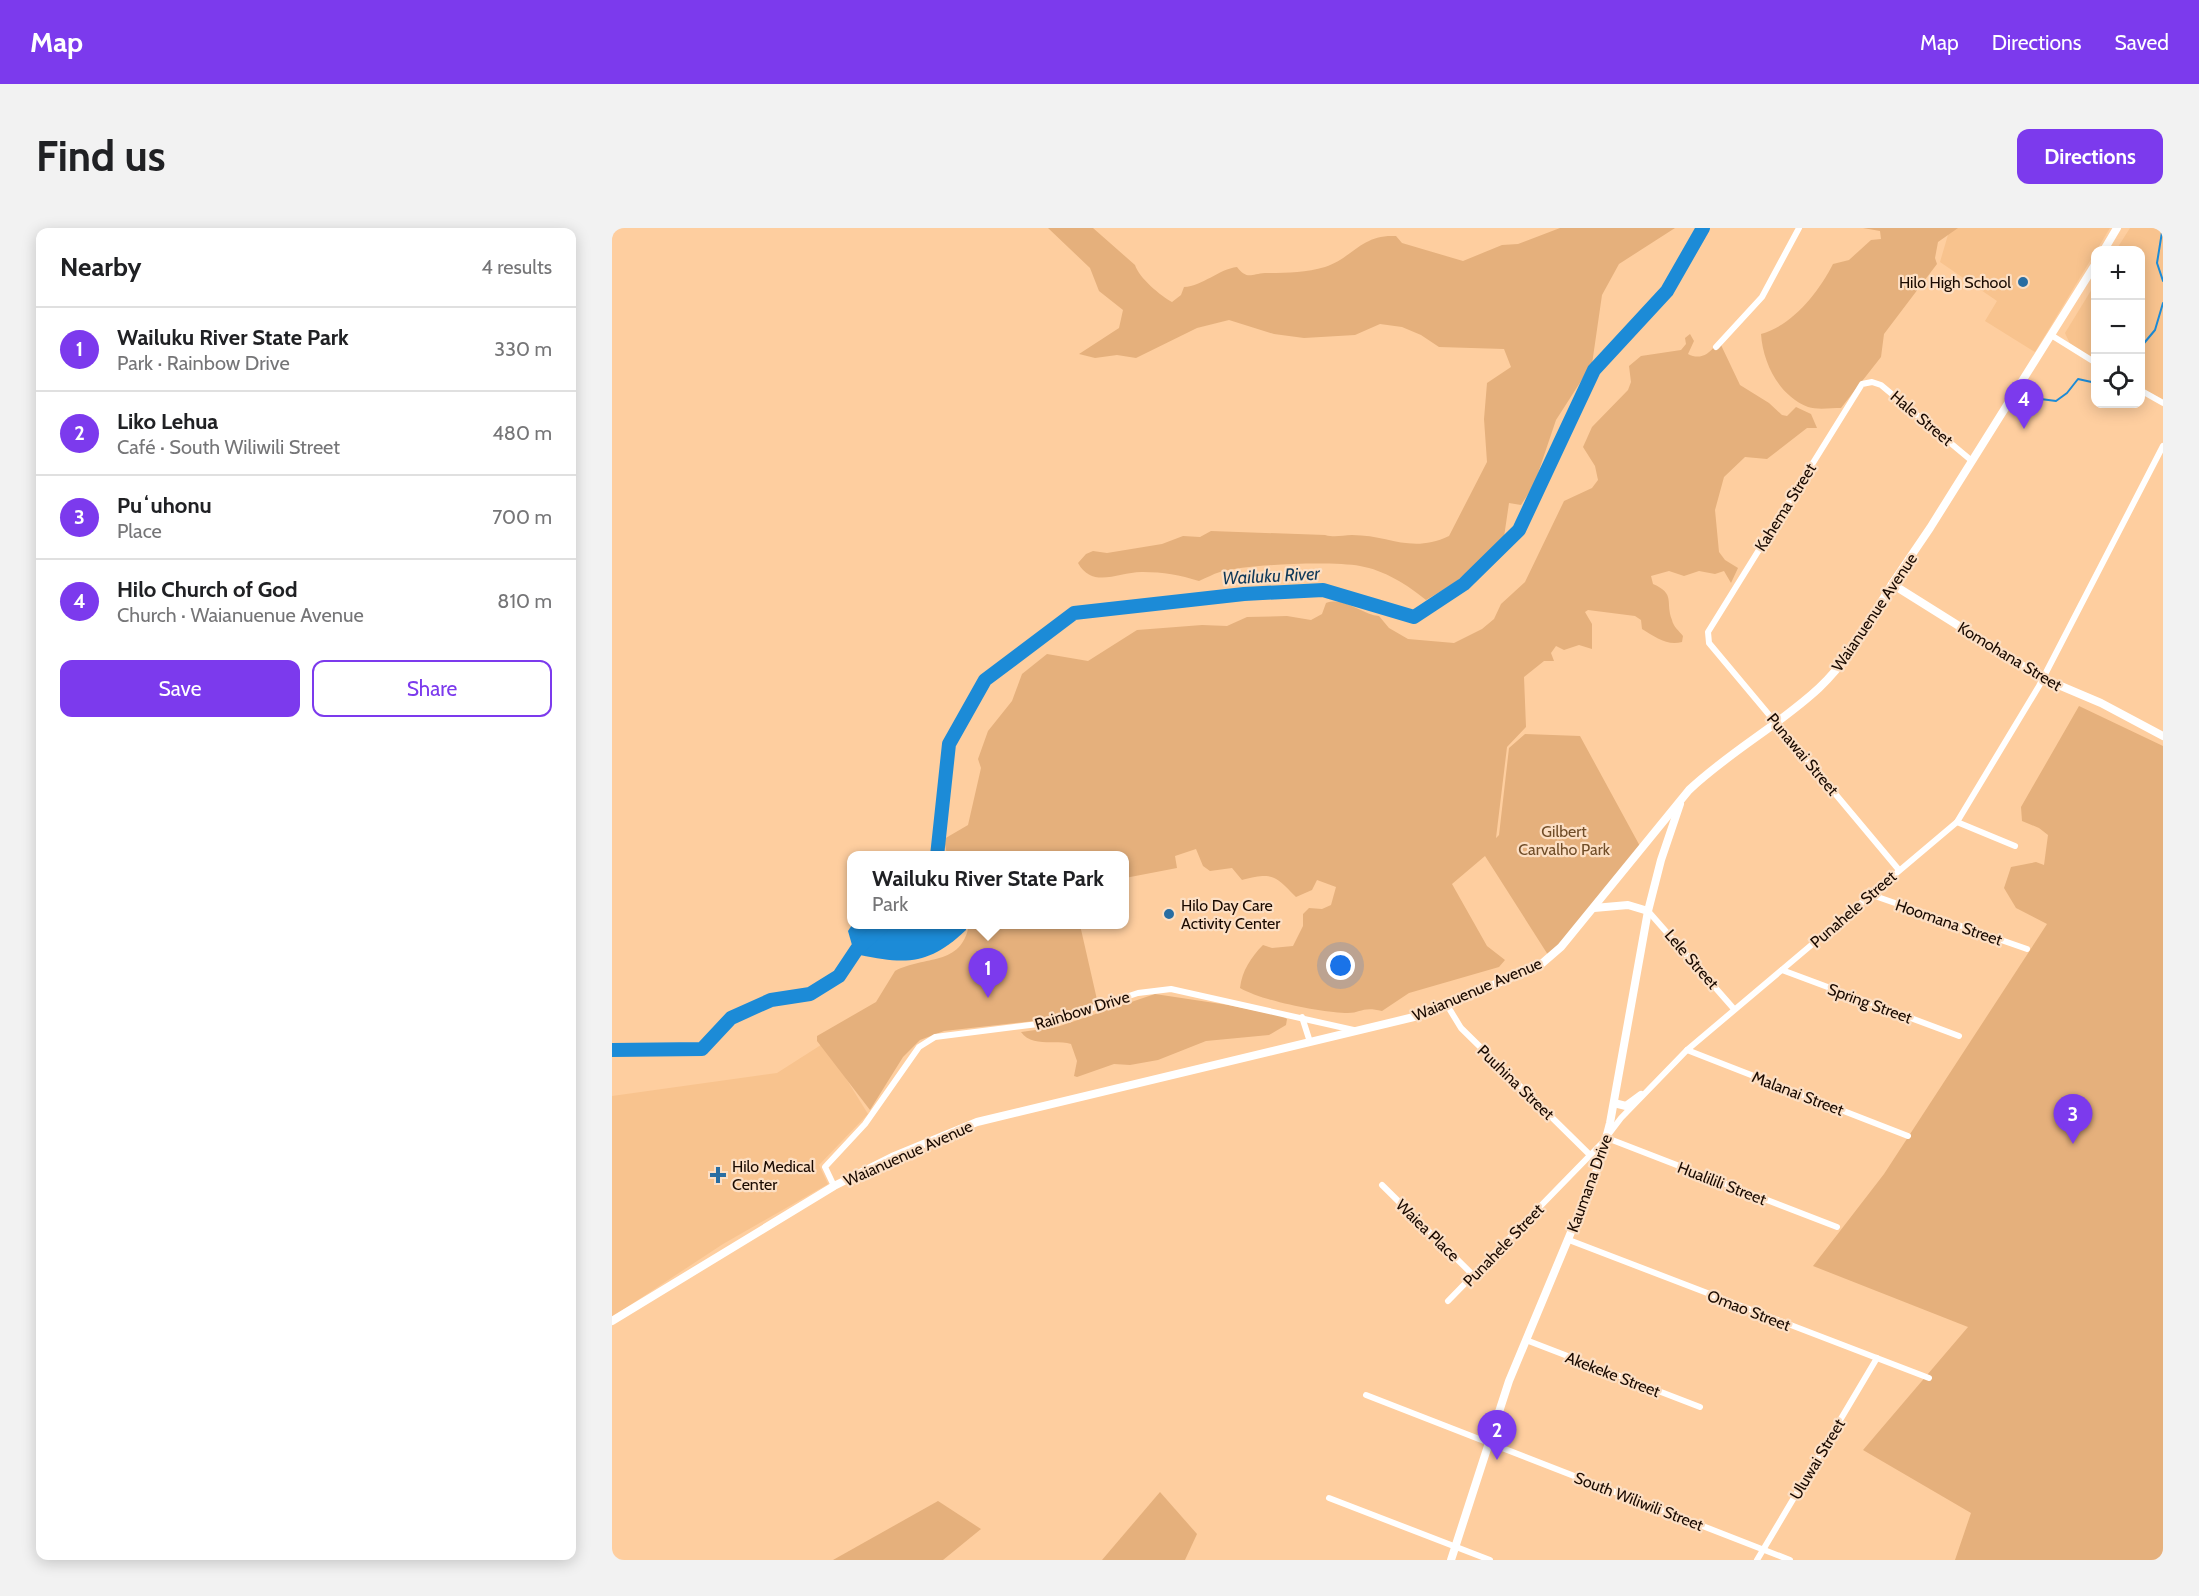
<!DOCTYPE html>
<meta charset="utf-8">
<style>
:root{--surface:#fff;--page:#f2f2f2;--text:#202124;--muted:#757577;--line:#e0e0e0;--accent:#7c3aed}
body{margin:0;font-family:Cabin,sans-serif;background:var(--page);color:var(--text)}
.controls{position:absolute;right:18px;top:18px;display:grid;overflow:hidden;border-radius:12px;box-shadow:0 3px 15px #0003}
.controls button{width:54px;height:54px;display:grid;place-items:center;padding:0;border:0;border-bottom:2px solid var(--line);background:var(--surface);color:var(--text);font:30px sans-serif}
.you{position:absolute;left:729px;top:738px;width:21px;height:21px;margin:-15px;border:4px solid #fff;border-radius:50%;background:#1a73e8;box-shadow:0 0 0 9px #1a73e833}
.badge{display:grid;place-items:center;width:39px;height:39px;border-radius:50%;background:var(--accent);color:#fff;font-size:20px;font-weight:700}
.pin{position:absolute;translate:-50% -50px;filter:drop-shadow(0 2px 3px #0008)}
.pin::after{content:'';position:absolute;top:32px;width:21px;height:18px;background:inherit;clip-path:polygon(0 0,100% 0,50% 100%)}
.popup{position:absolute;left:235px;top:623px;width:282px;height:78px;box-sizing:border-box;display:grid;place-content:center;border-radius:12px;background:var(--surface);filter:drop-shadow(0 2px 4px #0005);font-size:20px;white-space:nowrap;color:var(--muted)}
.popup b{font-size:22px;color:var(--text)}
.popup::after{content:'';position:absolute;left:50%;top:100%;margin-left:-12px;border:12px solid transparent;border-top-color:var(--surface)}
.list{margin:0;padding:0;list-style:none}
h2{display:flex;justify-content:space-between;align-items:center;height:78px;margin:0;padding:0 24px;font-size:26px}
h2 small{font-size:20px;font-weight:400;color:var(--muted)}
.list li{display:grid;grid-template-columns:39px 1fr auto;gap:18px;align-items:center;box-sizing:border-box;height:84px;padding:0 24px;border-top:2px solid var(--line)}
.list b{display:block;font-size:22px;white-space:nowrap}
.list p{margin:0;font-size:20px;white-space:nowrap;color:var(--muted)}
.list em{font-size:20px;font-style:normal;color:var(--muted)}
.actions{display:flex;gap:12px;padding:18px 24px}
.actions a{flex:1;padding:14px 0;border:2px solid var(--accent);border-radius:12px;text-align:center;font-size:21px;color:var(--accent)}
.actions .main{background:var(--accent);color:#fff}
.icon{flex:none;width:33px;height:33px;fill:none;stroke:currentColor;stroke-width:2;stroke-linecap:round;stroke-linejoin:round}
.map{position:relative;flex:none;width:1551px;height:1332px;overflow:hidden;border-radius:12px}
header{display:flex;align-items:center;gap:36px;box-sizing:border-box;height:84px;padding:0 30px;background:var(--accent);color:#fff}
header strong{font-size:28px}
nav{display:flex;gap:33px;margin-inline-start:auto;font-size:21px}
.intro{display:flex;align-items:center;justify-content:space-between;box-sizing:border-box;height:144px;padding:0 36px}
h1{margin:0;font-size:42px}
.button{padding:15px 27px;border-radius:12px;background:var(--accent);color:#fff;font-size:21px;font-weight:700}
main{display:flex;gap:36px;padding:0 36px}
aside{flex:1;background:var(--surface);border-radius:12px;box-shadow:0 3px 15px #0003}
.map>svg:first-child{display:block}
</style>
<header>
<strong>Map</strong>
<nav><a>Map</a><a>Directions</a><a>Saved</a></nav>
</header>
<div class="intro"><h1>Find us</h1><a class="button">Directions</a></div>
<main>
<aside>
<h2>Nearby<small>4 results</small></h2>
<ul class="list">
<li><span class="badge">1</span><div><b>Wailuku River State Park</b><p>Park · Rainbow Drive</p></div><em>330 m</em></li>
<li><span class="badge">2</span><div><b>Liko Lehua</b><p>Café · South Wiliwili Street</p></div><em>480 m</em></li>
<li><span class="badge">3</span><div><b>Puʻuhonu</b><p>Place</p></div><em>700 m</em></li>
<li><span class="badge">4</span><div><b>Hilo Church of God</b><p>Church · Waianuenue Avenue</p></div><em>810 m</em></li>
</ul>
<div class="actions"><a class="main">Save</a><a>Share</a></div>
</aside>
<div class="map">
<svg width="1551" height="1332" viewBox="0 0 1551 1332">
<rect width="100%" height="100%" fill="#fece9f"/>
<!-- built -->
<g fill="#f8c38e">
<polygon points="1338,0 1498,0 1423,124 1373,93 1385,73 1328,34"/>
<polygon points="1518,0 1551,0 1551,173 1529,159 1528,22 1504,22"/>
<polygon points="1483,56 1483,132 1459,118 1453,105"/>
<polygon points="212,815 256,886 207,937 216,956 111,1016 0,1089 0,868 165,845"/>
</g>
<!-- green -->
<g fill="#e5b07c">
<path d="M436 0H481L523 37C527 50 549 68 560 74L569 67 572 59C591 58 607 41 625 39 635 52 639 46 653 45 672 45 693 45 713 39 741 30 749 6 784 8L790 15 851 33 890 17 906 16 948 0H1063L1007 36 990 67 980 136 944 192 922 257 909 277 897 275 892 309 888 316 841 356 814 372C796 357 772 342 748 338 719 333 637 336 608 344 601 346 594 350 587 353 568 347 551 344 531 344 508 343 481 362 466 335L474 326 481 323 495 325 550 316 571 308 588 309 599 303 713 307C724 310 730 307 740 307 777 307 799 326 837 308L875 234 872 191 875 155 899 139 892 121 827 119 809 107 790 99 768 96 743 107 692 110 662 106 617 92 585 100 524 130 505 127 483 130 467 126 507 100 511 82 487 63 478 40Z"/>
<path d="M1251 0H1346L1326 14 1323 30 1325 36 1272 106 1269 129 1229 180C1219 180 1205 182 1196 179 1167 168 1151 135 1149 106 1181 97 1206 65 1221 36L1237 32 1259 12 1269 11 1268 3Z"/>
<path d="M1078 106 1082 113 1076 126C1087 132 1096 127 1103 118L1109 117 1128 157 1157 175 1170 187 1175 188 1184 179 1199 186 1205 200H1195L1155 231 1133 229 1112 249 1103 282 1107 324 1113 332 1126 340 1119 355 1112 343 1103 346 1087 343 1072 348 1057 343 1039 348 1041 356C1064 366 1053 374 1060 392 1061 398 1067 403 1071 408L1070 414C1055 418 1043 409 1030 401L1029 392 1023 388 976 382 973 384 980 396V421L967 417 952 422 944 418 939 425 942 433H932L912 449 914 499 895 519 884 610 887 607 897 520 913 506 968 508 1029 620 938 730 873 628 840 656 875 718 893 732 887 739 797 765 770 783C749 778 749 786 733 785 706 784 651 773 628 760 630 743 639 729 651 717L660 720 681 718 691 698V686L697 680 710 681 719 677 724 659 705 652 700 662 684 669C662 647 661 644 630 652L620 640 598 643 591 638 584 621 563 628 565 640 513 650 512 628 335 627 332 611 356 597 369 540 366 531 376 503 400 473 410 446 435 426 476 433 525 402 590 397 615 398 635 389 675 388 699 392 710 386 714 375C732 368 751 387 767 388L777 400 796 411 842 415 870 401 882 391 889 376 913 354 952 273 980 260 986 252 983 238 971 219 980 199 1016 162 1019 154 1017 138 1029 128 1069 122 1074 116 1073 110Z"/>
<polygon points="1467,478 1551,518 1551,1332 1343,1332 1359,1285 1251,1222 1356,1099 1201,1038 1272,946 1435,696 1404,680 1392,660 1399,639 1424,634 1432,637 1436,607 1427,600 1410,593 1409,579"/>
<path d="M357 697H468L486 776 432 792 332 803 308 812 291 829 258 882 205 813V808L264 774 283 743C313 727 349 739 357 697Z"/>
<path d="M543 766 616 777 670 788 675 791 674 797 657 807 594 813 546 832 518 837 502 836 465 849 462 848 465 833 459 816C444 811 420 820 409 804L445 799Z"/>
<polygon points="548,1264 585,1306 573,1332 490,1332"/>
<polygon points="326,1273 369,1301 331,1332 221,1332"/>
</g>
<!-- water -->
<path fill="#1c8bd7" d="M240 697H354V702C318 736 296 737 248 727L240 717 236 703Z"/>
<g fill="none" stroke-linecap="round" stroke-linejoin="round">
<!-- stream -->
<g stroke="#1c8bd7" stroke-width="2">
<polyline points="1550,4 1545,35 1551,53"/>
<polyline points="1528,120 1543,102 1551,75"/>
<polyline points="1408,185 1421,170 1444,173 1455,165 1466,151 1484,155"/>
</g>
<!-- river -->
<g stroke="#1c8bd7" stroke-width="14">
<polyline points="325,628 337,516 373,452 462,385 632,366 711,362 802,389 852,356 907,302 982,142 1055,63 1091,0"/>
<polyline points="0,822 90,821 119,790 159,772 198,766 227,748 245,721 273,696"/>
</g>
<!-- minor -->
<g stroke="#fff" stroke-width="6">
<polyline points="1439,107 1484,135"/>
<polyline points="1104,119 1150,69 1187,0"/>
<polyline points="1528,162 1551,175"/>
<polyline points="1345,594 1403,618"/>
<polyline points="1287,642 1097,415 1096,404 1250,156 1260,154 1269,157 1360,233"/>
<polyline points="1260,667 1415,721"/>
<polyline points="1036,683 1122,781"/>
<polyline points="1170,742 1347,808"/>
<polyline points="835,777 849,800 978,927"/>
<polyline points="690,789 698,814"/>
<polyline points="1075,822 1296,908"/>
<polyline points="995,910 1225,999"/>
<polyline points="770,957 861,1047"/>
<polyline points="222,958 213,939 253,896 307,819 323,809 434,795 526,765 559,761 746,803"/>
<polyline points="957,1012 1317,1150"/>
<polyline points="836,1073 990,915 1009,890 1075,822 1345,594 1427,458 1551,218"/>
<polyline points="914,1112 1088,1179"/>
<polyline points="754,1167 1178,1332"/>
<polyline points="717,1270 878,1332"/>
<polyline points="1145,1332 1265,1130"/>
</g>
<!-- tertiary -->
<g stroke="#fff" stroke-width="8">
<polyline points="982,680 1016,677 1036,683"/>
<polyline points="1002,875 1014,878 1029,867"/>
<path d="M0 1093 222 958 280 929 365 894 806 788 927 738 949 719 1077 562C1117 524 1166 498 1207 460 1238 431 1258 392 1280 356"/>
<polyline points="839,1332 897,1153 987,937 998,895 1036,683 1049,632 1068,576"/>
</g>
<!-- secondary -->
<g stroke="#fff" stroke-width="8">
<polyline points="1492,22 1505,0"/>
<polyline points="1484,35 1318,300 1280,356 1430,450 1489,475 1551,508"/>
</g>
</g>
<!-- markers -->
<g fill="#286da2" stroke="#fcdfc4" stroke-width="2">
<circle cx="1411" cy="54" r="6"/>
<circle cx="557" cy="686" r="6"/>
<path d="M103 938h6v6h6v6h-6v6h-6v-6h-6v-6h6z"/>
</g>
<g text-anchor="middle" stroke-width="4.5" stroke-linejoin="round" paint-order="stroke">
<!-- poi labels -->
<g font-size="16" fill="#1a0a00" stroke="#fcdfc4" text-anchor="start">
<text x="1399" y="60" text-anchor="end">Hilo High School</text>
<text x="569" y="683">Hilo Day Care<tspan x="569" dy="18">Activity Center</tspan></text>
<text x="120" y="944">Hilo Medical<tspan x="120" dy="18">Center</tspan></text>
</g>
<!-- street labels -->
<g font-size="16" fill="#1a0a00" stroke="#fcdfc4">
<text transform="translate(1310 190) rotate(40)" y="6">Hale Street</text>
<text transform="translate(1173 279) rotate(-58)" y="6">Kahema Street</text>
<text transform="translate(1262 384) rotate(-56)" y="6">Waianuenue Avenue</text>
<text transform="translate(1398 428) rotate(31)" y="6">Komohana Street</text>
<text transform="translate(1191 526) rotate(50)" y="6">Punawai Street</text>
<text transform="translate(1241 681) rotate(-41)" y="6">Punahele Street</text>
<text transform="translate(1337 694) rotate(19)" y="6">Hoomana Street</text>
<text transform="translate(1080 731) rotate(49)" y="6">Lele Street</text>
<text transform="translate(865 761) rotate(-23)" y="6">Waianuenue Avenue</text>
<text transform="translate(1258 775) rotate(20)" y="6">Spring Street</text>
<text transform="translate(470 782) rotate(-17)" y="6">Rainbow Drive</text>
<text transform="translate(904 854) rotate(44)" y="6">Puuhina Street</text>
<text transform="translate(1186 865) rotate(21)" y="6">Malanai Street</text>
<text transform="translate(296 925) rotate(-24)" y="6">Waianuenue Avenue</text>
<text transform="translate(977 955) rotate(-70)" y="6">Kaumana Drive</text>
<text transform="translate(1110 955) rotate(21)" y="6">Hualilili Street</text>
<text transform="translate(816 1002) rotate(44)" y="6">Waiea Place</text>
<text transform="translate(891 1017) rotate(-46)" y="6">Punahele Street</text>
<text transform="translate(1137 1082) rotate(21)" y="6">Omao Street</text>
<text transform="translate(1001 1146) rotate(21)" y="6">Akekeke Street</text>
<text transform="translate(1205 1231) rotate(-59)" y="6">Uluwai Street</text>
<text transform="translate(1027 1273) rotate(21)" y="6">South Wiliwili Street</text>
</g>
<!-- park labels -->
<g font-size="16" fill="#704d28" stroke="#fcdfc4">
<text x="952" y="609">Gilbert<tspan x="952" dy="18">Carvalho Park</tspan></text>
</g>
<!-- water labels -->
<g font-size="18" font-style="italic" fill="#103959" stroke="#fcdfc4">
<text transform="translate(659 348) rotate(-3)" y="6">Wailuku River</text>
</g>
</g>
</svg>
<div class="controls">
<button>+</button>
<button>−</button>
<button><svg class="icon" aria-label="locate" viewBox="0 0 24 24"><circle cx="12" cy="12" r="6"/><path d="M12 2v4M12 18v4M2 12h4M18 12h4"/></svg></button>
</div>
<div class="you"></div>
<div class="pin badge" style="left:376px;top:770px">1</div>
<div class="popup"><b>Wailuku River State Park</b>Park</div>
<div class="pin badge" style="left:885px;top:1232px">2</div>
<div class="pin badge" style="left:1461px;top:916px">3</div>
<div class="pin badge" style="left:1412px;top:201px">4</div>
</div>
</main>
